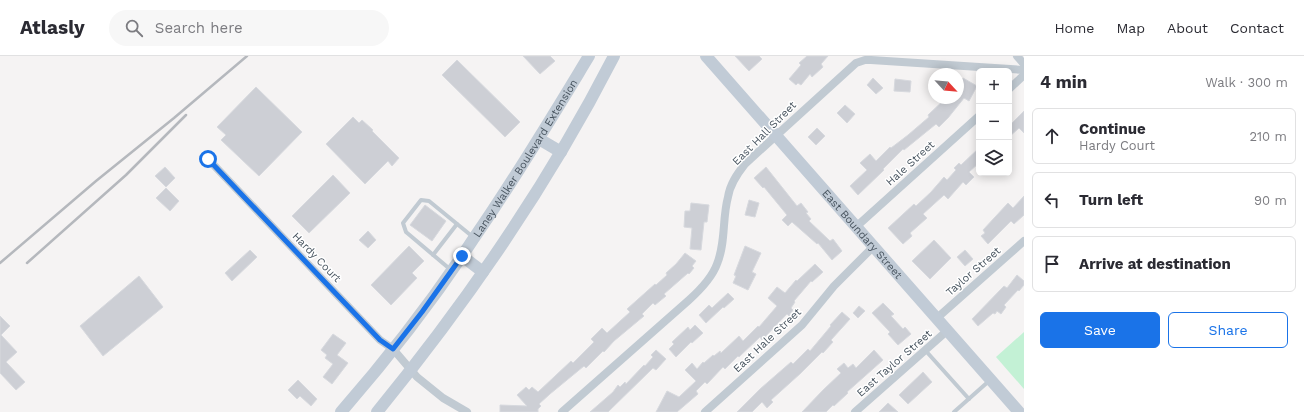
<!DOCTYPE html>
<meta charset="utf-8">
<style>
:root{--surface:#fff;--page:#f7f7f7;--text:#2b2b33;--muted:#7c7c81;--line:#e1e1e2;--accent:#1a73e8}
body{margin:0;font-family:"Work Sans",sans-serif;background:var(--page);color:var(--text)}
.controls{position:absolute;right:12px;top:12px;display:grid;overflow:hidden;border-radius:6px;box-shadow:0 2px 10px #0003}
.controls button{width:36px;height:36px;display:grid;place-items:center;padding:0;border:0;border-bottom:1px solid var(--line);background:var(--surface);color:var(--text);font:20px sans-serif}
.compass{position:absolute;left:928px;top:12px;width:36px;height:36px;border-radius:50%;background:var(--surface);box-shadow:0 2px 10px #0003;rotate:116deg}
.stop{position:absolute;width:12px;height:12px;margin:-9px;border:3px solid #1a73e8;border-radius:50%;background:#fff}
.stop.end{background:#1a73e8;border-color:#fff;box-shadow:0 1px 4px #0008}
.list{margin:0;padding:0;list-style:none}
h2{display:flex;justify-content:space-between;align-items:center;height:52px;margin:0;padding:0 16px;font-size:17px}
h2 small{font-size:13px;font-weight:400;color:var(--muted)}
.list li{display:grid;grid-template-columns:26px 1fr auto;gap:12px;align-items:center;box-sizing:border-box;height:56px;margin:0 8px 8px;padding:0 8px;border:1px solid var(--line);border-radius:6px}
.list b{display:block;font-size:15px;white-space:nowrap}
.list p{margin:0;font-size:13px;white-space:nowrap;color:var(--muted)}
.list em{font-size:13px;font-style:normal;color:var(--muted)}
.actions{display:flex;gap:8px;padding:12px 16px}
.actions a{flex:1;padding:9px 0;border:1px solid var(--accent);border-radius:6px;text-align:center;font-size:14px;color:var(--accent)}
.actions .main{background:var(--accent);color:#fff}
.icon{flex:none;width:22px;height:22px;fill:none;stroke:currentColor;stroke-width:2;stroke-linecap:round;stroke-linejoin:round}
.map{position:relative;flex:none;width:1024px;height:356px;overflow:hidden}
header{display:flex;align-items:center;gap:24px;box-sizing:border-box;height:56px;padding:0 20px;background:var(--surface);border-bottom:1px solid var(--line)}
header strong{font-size:19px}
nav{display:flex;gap:22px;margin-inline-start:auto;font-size:14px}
.search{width:280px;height:36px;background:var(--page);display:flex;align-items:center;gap:10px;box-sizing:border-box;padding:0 14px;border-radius:22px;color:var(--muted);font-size:15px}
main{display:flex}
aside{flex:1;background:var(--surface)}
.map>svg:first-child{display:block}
</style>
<header>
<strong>Atlasly</strong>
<div class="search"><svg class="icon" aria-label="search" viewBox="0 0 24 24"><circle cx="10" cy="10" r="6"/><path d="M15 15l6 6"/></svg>Search here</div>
<nav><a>Home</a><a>Map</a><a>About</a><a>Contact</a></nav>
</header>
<main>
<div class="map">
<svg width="1024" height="356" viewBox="0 0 1024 356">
<rect width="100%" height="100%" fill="#f5f3f3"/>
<!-- green -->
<polygon fill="#c3f1d5" points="1024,276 1024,333 996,301"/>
<!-- building -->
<g fill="#cdcfd5" stroke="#d7d9de">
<polygon points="523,0 550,0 555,5 540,18"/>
<polygon points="735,0 759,0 762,3 749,15"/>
<polygon points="807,0 828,0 821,8 823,11 812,21 810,18 801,29 798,27 796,29 789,23 801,9 799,7"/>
<polygon points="457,4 520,66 505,81 442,19"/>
<polygon points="873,22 883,32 876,38 867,29"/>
<polygon points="963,22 977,30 969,45 964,42 948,62 939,71 936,68 904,94 903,93 883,113 884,114 858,139 850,130 867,114 860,107 870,98 876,105 890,91 891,92 908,79 929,61 928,59 946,42 958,42 958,31"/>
<polygon points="895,23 911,25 910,36 894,35"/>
<polygon points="256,31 302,76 259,120 221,84 226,79 217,71"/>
<polygon points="845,49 855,58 847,67 837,57"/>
<polygon points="1024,55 1024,77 1019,72 1009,81 1009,70"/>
<polygon points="353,61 359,67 362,64 373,74 372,75 399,102 392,110 388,105 365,128 326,88"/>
<polygon points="817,72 825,80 816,89 808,81"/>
<polygon points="979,92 979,107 969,116 974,121 966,129 963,126 948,143 944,139 923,158 927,162 910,177 912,180 903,188 888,172 914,148 916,150 931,136 944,121 947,124 956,114 954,112 959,107 961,109"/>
<polygon points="165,111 175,122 166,131 155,120"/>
<polygon points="766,111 797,150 801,147 808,156 806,157 811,163 809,165 830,185 833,183 842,195 832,204 818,187 817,188 792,166 788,170 782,164 787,159 764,131 763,132 754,122"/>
<polygon points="333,119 350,137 309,177 292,160"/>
<polygon points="166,132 179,145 170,155 156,142"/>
<polygon points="1024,140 1024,159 1014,168 1011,165 988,188 981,180 985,177 983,174 1008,147 1013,152"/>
<polygon points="749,144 759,147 755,161 745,159"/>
<polygon points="691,147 709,149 707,166 704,166 701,194 690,193 692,172 684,171 685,155 690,155"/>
<polygon points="425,149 446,165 432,185 410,169"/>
<polygon points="368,175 376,184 368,192 359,184"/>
<polygon points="934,184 951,202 930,223 912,205"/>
<polygon points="409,190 424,205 412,217 417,222 391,249 371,229"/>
<polygon points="745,190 761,197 752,216 756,218 748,234 733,227 736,220 734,219"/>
<polygon points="250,194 257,201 232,225 225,217"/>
<polygon points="965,194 973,203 965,210 957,201"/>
<polygon points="685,197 696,205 692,210 694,212 689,218 688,217 664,238 666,240 655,249 653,247 642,258 644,260 614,285 604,296 603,295 586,312 584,310 550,338 539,348 541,350 538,353 538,356 500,356 500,349 527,350 517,339 526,331 529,334 532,331 538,336 571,305 573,307 594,286 591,283 602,272 607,277 630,256 627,253 655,228 656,229 667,219 666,217 676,208"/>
<polygon points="815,208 823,216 812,226 811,225 794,245 795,246 791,252 793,254 789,260 787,258 762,284 760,281 739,301 738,300 725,313 723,311 707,328 705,326 696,335 698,338 677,356 656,356 667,335 679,341 696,325 685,314 692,307 697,313 703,306 704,307 713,299 714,300 720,295 721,297 739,280 743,285 758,270 759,271 777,250 768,242 777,231 785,237 796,224 797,225"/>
<polygon points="1017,219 1024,225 1024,229 1019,235 1018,234 1004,249 1006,251 1001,258 997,255 995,258 993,257 978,270 972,263 1004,230 1007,232"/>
<polygon points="139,220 163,251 103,300 80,270"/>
<polygon points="728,237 734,243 724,252 723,251 706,267 699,259 709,249 712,252"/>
<polygon points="883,247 894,258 891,260 903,273 905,271 911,278 898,289 888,278 890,276 872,257"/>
<polygon points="859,250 865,255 858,262 853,257"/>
<polygon points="842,256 850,263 831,284 833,286 823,297 822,296 801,317 771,344 773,346 767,352 762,346 752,356 737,356 760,333 791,306 793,308 808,293 810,295 831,270 830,269"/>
<polygon points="0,260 10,270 1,279 17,296 6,306 25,326 16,334 0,317"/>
<polygon points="695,269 703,277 692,287 691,286 676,301 669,293 674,288 672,286 688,271 690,274"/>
<polygon points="333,278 346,287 337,299 348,307 332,328 323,321 333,308 325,302 327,299 321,294"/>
<polygon points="656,294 666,303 656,314 653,312 608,356 590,356 613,336 618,329 620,331 625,326 626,328 644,309 645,310 653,301 651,299"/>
<polygon points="874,294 883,304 847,336 848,337 834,350 833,349 826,356 802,356 823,334 841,317 837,313 844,307 848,312 853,308 856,312"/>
<polygon points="923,316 932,326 908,348 899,339"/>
<polygon points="298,324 317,343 311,350 300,340 297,343 288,334"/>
<polygon points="888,347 898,356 879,356"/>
</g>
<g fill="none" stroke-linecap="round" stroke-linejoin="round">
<!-- service -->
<g stroke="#c1cad2" stroke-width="4">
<polyline points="433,199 457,168"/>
<polyline points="451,214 406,176 403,167 421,144 429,145 473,181"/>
<polyline points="925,294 969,343"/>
<polyline points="954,356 989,325"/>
</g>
<!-- minor -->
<g stroke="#c1cad2" stroke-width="8">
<polyline points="1017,0 1024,8"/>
<polyline points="1009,33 1024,19"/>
<polyline points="208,103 380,284 393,293 417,321 443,342 467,356"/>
<polyline points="857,170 979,60"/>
<polyline points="937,262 1024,185"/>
<path d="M562 356 689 244C700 234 712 222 717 208 726 186 722 163 728 141 730 128 737 118 745 108L856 7 865 4H871L1024 14"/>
<polyline points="705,356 802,269 834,230 874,190"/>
<polyline points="855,356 948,274"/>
</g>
<!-- secondary -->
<g stroke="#c1cbd6" stroke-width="12">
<path id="s1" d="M706 0 1019 356"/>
<polyline points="539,83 561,96"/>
<polyline points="462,200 483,216"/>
<path id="s2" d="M341 356C389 301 434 243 474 182 515 123 552 61 589 0"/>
<path d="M377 356C467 246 549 127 614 0"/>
</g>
<!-- rail -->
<g stroke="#b5b8bd" stroke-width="2.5">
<polyline points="0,207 96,125 174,62 247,0"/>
<polyline points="27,207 126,119 186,59"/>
</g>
</g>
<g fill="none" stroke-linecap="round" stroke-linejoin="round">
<!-- route -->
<polyline stroke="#1a73e8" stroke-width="5" points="208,103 380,284 393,293 422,256 462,200"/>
</g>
<g text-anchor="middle" stroke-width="3" stroke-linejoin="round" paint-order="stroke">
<!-- street labels -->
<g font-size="11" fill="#4a5661" stroke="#fff">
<text transform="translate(764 77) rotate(-45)" y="4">East Hall Street</text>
<text dy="4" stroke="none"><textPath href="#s2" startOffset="314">Laney Walker Boulevard Extension</textPath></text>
<text transform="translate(910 107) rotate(-42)" y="4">Hale Street</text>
<text dy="4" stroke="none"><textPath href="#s1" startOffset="237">East Boundary Street</textPath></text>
<text transform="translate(317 201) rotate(46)" y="4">Hardy Court</text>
<text transform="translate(973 215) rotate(-41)" y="4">Taylor Street</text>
<text transform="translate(767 284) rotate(-43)" y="4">East Hale Street</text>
<text transform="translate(894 307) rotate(-41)" y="4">East Taylor Street</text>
</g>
</g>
</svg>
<div class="controls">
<button>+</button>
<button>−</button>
<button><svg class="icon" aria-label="layers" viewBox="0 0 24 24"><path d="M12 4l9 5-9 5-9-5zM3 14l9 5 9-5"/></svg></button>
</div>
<svg class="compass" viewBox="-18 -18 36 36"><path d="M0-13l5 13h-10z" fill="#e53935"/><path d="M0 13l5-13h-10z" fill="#7c7c81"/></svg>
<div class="stop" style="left:208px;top:103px"></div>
<div class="stop end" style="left:462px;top:200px"></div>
</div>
<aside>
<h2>4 min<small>Walk · 300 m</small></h2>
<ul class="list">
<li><svg class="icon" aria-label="ahead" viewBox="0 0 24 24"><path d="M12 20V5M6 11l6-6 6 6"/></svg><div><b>Continue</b><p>Hardy Court</p></div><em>210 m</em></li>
<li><svg class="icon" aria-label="left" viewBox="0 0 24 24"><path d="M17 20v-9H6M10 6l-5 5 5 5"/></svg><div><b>Turn left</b></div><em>90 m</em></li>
<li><svg class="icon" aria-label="arrive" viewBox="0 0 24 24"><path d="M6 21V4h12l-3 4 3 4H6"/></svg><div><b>Arrive at destination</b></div></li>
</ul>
<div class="actions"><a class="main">Save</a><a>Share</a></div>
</aside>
</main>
